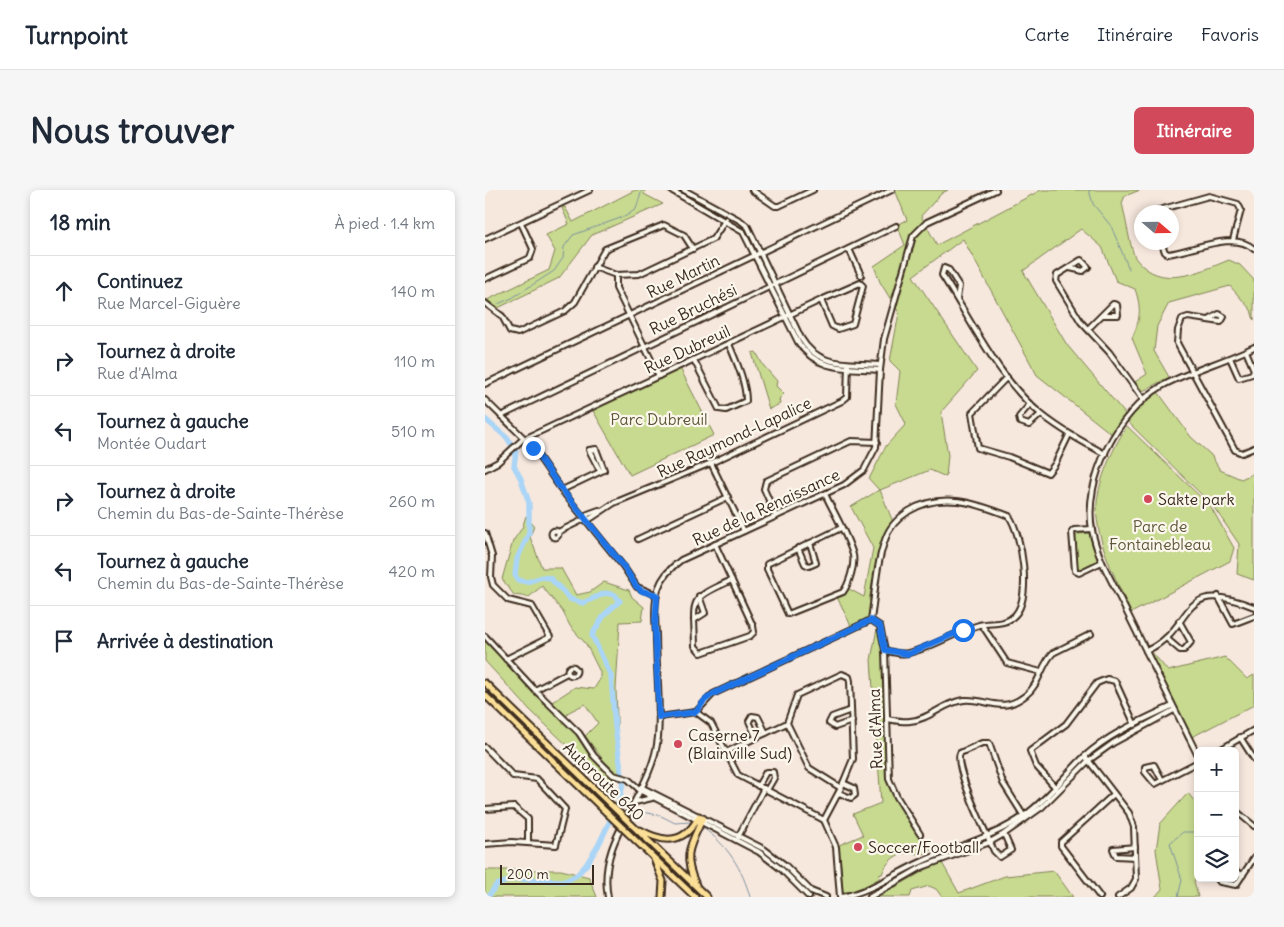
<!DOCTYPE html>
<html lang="fr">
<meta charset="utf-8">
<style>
:root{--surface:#fff;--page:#f6f6f7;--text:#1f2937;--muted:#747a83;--line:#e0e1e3;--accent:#d1495b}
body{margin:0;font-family:Delius,sans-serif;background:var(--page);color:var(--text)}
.controls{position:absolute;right:15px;bottom:15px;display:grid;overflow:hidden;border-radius:8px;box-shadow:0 2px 8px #0003}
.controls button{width:45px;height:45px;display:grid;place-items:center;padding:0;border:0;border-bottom:1px solid var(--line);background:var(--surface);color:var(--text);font:25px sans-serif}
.compass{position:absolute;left:649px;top:15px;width:45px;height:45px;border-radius:50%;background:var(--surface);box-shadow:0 2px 8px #0003;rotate:110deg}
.scale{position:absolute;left:15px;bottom:12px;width:94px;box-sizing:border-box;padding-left:5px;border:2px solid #3b2a1e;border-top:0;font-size:14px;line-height:18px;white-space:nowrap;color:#3b2a1e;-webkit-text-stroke:4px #fbf7ec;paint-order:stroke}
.stop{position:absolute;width:15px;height:15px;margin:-11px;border:4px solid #1a73e8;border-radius:50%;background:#fff}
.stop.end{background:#1a73e8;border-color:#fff;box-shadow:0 1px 5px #0008}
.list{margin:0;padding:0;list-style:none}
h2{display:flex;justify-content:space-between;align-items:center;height:65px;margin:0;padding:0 20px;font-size:21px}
h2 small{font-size:16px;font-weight:400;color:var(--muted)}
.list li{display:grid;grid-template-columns:32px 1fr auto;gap:15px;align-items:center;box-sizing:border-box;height:70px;padding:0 20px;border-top:1px solid var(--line)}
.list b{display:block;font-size:19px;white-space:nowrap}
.list p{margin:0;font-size:16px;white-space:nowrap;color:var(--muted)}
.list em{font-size:16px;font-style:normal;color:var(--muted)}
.icon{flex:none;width:28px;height:28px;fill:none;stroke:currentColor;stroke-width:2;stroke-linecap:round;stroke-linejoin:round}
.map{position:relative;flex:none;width:769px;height:707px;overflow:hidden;border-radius:8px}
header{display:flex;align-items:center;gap:30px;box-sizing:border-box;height:70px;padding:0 25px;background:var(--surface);border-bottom:1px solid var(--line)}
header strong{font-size:24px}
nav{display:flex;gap:28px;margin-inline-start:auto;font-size:18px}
.intro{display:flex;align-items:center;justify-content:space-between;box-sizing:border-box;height:120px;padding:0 30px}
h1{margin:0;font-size:35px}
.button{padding:12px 22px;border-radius:8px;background:var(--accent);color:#fff;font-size:18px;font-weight:700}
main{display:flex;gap:30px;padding:0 30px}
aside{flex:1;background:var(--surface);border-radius:8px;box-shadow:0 2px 8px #0003}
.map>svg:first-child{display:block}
</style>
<header>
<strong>Turnpoint</strong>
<nav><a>Carte</a><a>Itinéraire</a><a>Favoris</a></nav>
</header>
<div class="intro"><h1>Nous trouver</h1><a class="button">Itinéraire</a></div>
<main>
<aside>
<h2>18 min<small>À pied · 1.4 km</small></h2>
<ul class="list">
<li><svg class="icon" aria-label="ahead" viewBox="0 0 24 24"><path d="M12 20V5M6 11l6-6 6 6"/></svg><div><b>Continuez</b><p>Rue Marcel-Giguère</p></div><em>140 m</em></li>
<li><svg class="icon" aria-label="right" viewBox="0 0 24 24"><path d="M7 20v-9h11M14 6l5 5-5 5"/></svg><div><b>Tournez à droite</b><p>Rue d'Alma</p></div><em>110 m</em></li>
<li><svg class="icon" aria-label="left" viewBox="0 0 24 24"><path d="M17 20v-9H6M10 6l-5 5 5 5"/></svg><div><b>Tournez à gauche</b><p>Montée Oudart</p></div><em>510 m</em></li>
<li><svg class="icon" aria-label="right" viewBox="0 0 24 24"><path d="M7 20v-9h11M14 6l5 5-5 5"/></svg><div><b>Tournez à droite</b><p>Chemin du Bas-de-Sainte-Thérèse</p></div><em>260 m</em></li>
<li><svg class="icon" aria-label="left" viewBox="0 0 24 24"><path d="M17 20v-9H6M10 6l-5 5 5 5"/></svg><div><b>Tournez à gauche</b><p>Chemin du Bas-de-Sainte-Thérèse</p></div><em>420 m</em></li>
<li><svg class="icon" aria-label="arrive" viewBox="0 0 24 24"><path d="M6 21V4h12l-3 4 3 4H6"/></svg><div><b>Arrivée à destination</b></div></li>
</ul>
</aside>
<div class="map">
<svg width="769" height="707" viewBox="0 0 769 707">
<rect width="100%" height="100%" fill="#f7e8de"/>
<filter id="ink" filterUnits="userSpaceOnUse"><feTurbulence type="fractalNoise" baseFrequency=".02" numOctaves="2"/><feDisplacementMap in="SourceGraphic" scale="10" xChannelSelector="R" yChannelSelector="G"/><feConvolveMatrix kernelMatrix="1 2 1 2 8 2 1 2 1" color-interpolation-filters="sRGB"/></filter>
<g filter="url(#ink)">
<!-- green -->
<g fill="#c7da8f" stroke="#818256">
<polygon points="150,0 160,0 159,4 178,14 107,45 74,88 11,119 0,111 64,80 70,61 61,45 84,34 77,18 80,17 88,32"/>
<path d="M410 0H463L457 3 436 26 452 55 556 0H655L640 6 637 13C640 25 646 62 651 69 676 101 714 82 744 70L755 75 769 90V130L766 120 745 96 684 113 672 136 669 161 684 187 658 201 650 192 662 184 647 148C655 130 657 119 650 99L631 91 617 57 596 39 538 81 582 155 642 226 629 246 552 185 478 49 428 86 492 181 456 222 463 265 461 287 445 280 395 300 408 332 396 351 384 410 387 412 385 426 366 436 352 407 364 399 379 407 388 358 366 317 394 300 384 289 401 256 421 234 411 214 415 181 405 171 414 123 395 92 389 76 420 55 412 35 422 30Z"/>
<polygon points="271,162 278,175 292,191 291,196 299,204 294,209 295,214 284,219 267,163"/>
<polygon points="195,178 229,245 145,285 107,219"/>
<polygon points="673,202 706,247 726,265 735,280 756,289 769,283 769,390 752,384 754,354 728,316 641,230 659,211"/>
<path d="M642 236 726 317 749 358 745 371 646 423C633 393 616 362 612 329 608 301 627 259 642 236Z"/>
<polygon points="41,326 49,336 45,347 57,378 76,378 91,405 105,402 119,392 144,400 147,407 159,417 157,431 135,432 131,499 134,585 120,572 100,546 113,533 100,514 84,522 80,529 64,514 90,497 109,499 115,489 115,482 101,454 85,436 78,422 57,396 44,407 29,405 17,389 28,351 37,338"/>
<polygon points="604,343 612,369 610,373 596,380 592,376 590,347 593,344"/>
<path d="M393 433 397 438 401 460 407 595 412 607 446 660 436 665C418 659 404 666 397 684L394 685 395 688 371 701 358 702 354 655 378 645 368 624 396 613 386 470Z"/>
<polygon points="0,449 95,547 108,567 128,589 125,596 44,519 0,471"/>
<polygon points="661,461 666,461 683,481 740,467 762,489 769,485 769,515 701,550"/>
<polygon points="703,603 713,616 713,685 709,691 713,707 670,707 677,699 671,660 675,634"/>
<polygon points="456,671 474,703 520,686 569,681 588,707 457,707 451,699 444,696 427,701 425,707 393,707"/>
<polygon points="0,680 76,680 104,687 112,707 0,707"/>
</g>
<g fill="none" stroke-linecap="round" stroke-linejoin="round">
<!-- stream -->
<g stroke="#7e91a0" stroke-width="1">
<polyline points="604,0 608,14 626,36 644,79"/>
<polyline points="13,114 27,108 69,81 78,68 79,57 88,45 141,26 151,19 157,0"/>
<polyline points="134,612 141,615"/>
<polyline points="150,621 174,625 190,633 206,632"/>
<path d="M218 638C242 654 258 680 265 707"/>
<polyline points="693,707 697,690 685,653 698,642 713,642"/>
</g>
<!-- river -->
<polyline stroke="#aad5f6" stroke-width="5.5" points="0,229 22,248 31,261 29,276 36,289 44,313 44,343 32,369 30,385 33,390 42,392 57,387 65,388 85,409 98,413 120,403 130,405 135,411 120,424 107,445 126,486 130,537 138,594 134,612 113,656 101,675 92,685 81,691 29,689 11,695 3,707"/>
<!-- minor casing -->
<g stroke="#3b2a1e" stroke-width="8">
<g id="minor">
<path d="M186 0 258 42 313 152C333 183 363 177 395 180"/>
<path d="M199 0 256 31 263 37 316 148C334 179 364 172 395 175"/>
<polyline points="267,0 290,16 294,16 328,0"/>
<polyline points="667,22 724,6 753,14 756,20 748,50"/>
<polyline points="0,49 105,0"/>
<path d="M676 52 680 62 683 64C708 61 749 40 769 59"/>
<polyline points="364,59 376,85"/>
<polyline points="109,77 131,85 154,84 228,49 241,29"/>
<polyline points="585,78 598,81 603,77 596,70 572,85 571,91 596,132 624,162 658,209"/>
<polyline points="131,85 131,98 174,186"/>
<polyline points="0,89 45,68 48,59 36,33"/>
<path d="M472 109 474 96 464 80 459 78 457 85C486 130 514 190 556 224 576 240 598 252 620 264"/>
<polyline points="0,113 17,126 25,141 33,143 80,121 90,112 120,59 179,35 199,45 208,59"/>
<polyline points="724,130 734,124 739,127 736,132 703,127 697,129 693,140 692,153 750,260 757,263 769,258"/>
<polyline points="603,139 628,114 632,115 633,125 618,125"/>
<polyline points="745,168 754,188 767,184 769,180 761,161"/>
<path d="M209 170 234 219 241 220 261 211C261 192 251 171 244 154"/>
<polyline points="522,187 487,223 493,258 524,267 563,283 570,274 584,245"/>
<polyline points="0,194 407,0"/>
<polyline points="0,210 45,254 78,302 138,376 152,397 172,405"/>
<polyline points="545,214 534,227 535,232 544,235 556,224"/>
<polyline points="16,226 411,36"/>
<polyline points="226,273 259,341"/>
<polyline points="0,279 13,272 37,250 336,110 375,93 378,96 368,134 353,139 347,136 336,110"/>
<polyline points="77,300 119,280 111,259 104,260 115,281"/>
<path d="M340 304C349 323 362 344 368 365 370 375 364 394 358 402L303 424 282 379V374L356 338"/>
<polyline points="291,326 279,299 281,291 366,251 392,252"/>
<polyline points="100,329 103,324 114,320"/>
<polyline points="607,339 589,340 587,342 590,381 594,383 617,372"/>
<circle cx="70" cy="344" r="3.5"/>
<polyline points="73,342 100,329 105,329 129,313 226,273 357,211 362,207 363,174"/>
<polyline points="0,343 7,366 6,387 8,395 23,410 47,416 65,447 21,469"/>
<polyline points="153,349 243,307"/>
<path d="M230 354 268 436 269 442 265 446 216 463 210 456C209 408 202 410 247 390"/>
<polyline points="313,358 320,374 324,376 331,373 325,353"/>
<polyline points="733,406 748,434 769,426"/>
<polyline points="209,430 220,423 214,406"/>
<path d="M386 430C390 404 391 375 400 350 404 337 413 328 424 321 456 301 491 313 524 326 537 345 547 407 530 425 520 436 507 432 494 435 470 442 447 458 423 463 416 465 407 462 400 460"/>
<polyline points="386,430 395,436 400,460 404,589 412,607 435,644"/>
<polyline points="497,435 522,473 556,482"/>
<polyline points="0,446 50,500 94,543 109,566 128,585 143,589 156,601 174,610 274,662 296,679 324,707"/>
<polyline points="681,448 695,460 699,460 706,452 694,431"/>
<path d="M661 461C713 437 690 386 769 417"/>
<circle cx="87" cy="481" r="4.5"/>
<polyline points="50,500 82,483"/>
<polyline points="366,520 347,527 344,533 350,537 367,531"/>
<polyline points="211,522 226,533 253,585 339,630 351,657 355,707"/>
<polyline points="174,527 211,522 228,504 386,430"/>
<path d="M402 529C409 530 418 532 425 531 444 530 459 512 479 510 504 508 516 525 541 505 555 494 556 475 568 463L606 444"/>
<polyline points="271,547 264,531 267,526 273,527 281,543"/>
<polyline points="755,547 769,569"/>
<polyline points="0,557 28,586 52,589 80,619 71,655 27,652 0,654"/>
<polyline points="733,561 769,540"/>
<polyline points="241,562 302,533"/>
<polyline points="600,566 644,623 649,637 651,689 646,698 633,707"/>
<path d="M713 566 617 372C613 362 609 351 607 340 598 288 633 222 677 196 706 180 739 172 769 157"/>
<polyline points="677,590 669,575 660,577 660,582 670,594 713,572"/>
<polyline points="273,596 281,582 288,582 289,588 282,600"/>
<polyline points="156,597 279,659 300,675 326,701 341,707"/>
<polyline points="571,598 551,576 545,561 581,534 612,493 622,489 630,491 650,535"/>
<polyline points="354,603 366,608 370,605 369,598 358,593"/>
<polyline points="150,612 167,608"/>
<polyline points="0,619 29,617 43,629 43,652"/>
<polyline points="750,620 769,636"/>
<polyline points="339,630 356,598 368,569 365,491 364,487 357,484 312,505 302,533 324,578 356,598"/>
<path d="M519 644 526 660 515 667 509 661C502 644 468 577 475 563L497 553H504L518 593 540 628"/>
<polyline points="253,647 279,598"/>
<polyline points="650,657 628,659 631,666 650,667"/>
<polyline points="750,681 758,685"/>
<polyline points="732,688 735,692 751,695 769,668"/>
<path d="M123 707C111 648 168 604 173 547 176 513 171 479 171 445 170 430 169 414 173 399 177 387 185 378 196 370L359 295 379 280 391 257 395 180 399 149 428 46 442 32 511 0"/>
<path d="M357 707C387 701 409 684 436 672 471 656 508 648 540 625 563 609 579 586 599 567 624 544 657 530 687 516"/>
<polyline points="385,707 437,677 505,652 519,644 557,617 603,571 628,553 689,520"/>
<polyline points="615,707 576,656 576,652 629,604"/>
</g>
</g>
<!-- highway casing -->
<g stroke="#3b2a1e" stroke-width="9">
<g id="highway">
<polyline points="0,493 125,614"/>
<polyline points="0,505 121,622"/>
<polyline points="147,635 222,707"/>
<path d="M155 640C180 654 200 654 214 626"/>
<polyline points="143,643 210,707"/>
<polyline points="169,669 178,691 177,707"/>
<path d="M211 695C197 665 205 656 218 628"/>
</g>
</g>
<!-- minor -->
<use href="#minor" stroke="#fbf7ec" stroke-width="4"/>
<!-- highway -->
<use href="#highway" stroke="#fbdf96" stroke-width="5"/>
<!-- highway-bridge casing -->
<g stroke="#3b2a1e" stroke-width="9" stroke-linecap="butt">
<g id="highway-bridge">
<polyline points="125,614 147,635"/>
<polyline points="121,622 143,643"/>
</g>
</g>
<!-- highway-bridge -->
<use href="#highway-bridge" stroke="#fbdf96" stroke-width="5"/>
</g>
</g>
<g fill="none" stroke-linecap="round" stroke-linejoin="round" filter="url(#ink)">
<!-- route -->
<polyline stroke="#1a73e8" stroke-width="6" points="48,258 74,296 140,378 151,396 157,401 172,405 170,436 174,527 211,522 219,511 228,504 386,430 395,436 400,460 423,464 478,440"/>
</g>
<!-- markers -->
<g fill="#d1495b" stroke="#fbf7ec" stroke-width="2">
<circle cx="663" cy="309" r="5"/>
<circle cx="193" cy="554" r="5"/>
<circle cx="373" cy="657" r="5"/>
</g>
<g text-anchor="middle" stroke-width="4.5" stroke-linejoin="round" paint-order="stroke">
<!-- street labels -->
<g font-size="16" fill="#3b2a1e" stroke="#fbf7ec">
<text transform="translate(198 86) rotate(-26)" y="6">Rue Martin</text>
<text transform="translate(208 119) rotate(-26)" y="6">Rue Bruchési</text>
<text transform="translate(202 159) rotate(-25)" y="6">Rue Dubreuil</text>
<text transform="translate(249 247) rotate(-25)" y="6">Rue Raymond-Lapalice</text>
<text transform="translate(281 317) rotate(-25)" y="6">Rue de la Renaissance</text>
<text transform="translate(390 539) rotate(-92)" y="6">Rue d'Alma</text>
<text transform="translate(119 591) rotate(44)" y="6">Autoroute 640</text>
</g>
<!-- park labels -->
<g font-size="16" fill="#5e563a" stroke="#fbf7ec">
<text x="174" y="235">Parc Dubreuil</text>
<text x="675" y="342">Parc de<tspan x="675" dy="18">Fontainebleau</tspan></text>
</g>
<!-- poi labels -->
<g font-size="16" fill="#3b2a1e" stroke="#fbf7ec" text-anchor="start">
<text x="673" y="315">Sakte park</text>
<text x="203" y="551">Caserne 7<tspan x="203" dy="18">(Blainville Sud)</tspan></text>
<text x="383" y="663">Soccer/Football</text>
</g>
</g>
</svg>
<div class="controls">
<button>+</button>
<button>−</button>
<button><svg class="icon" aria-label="layers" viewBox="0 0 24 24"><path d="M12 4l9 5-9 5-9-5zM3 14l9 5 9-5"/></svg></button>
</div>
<svg class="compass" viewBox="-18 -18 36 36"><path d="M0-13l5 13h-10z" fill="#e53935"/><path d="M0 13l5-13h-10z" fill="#747a83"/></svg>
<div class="scale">200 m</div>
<div class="stop" style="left:478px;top:440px"></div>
<div class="stop end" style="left:48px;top:258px"></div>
</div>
</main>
